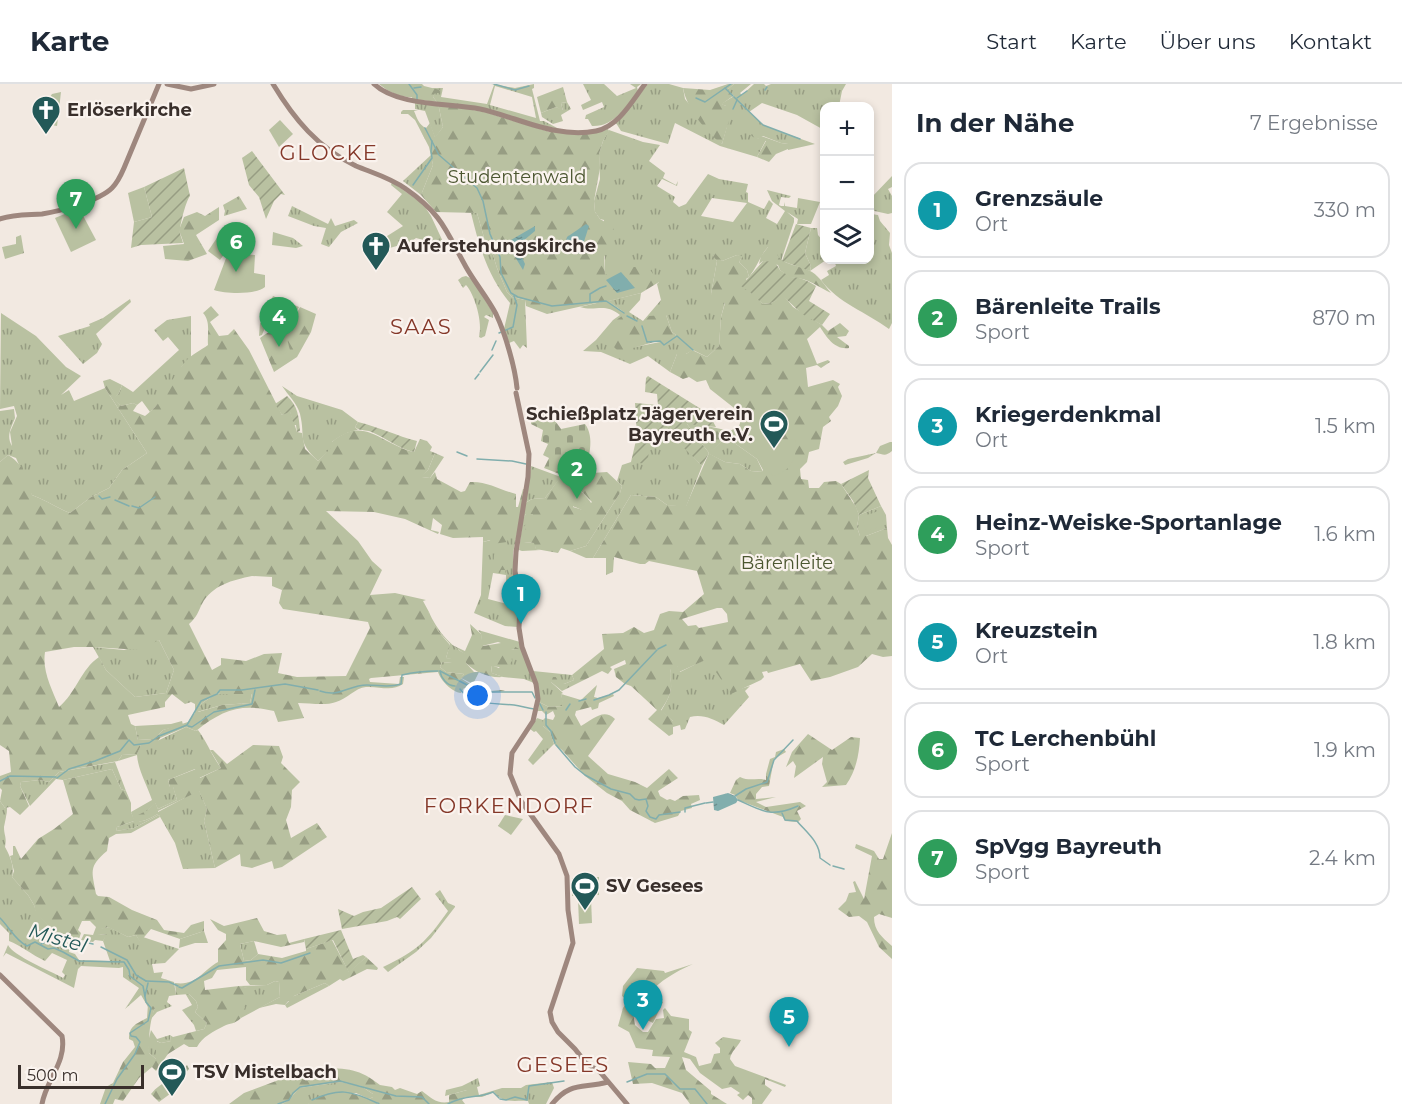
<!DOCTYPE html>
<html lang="de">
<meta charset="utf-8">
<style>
:root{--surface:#fff;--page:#f6f6f7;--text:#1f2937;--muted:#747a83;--line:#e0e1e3;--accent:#7c3aed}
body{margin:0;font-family:Montserrat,sans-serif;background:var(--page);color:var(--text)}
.controls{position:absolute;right:18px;top:18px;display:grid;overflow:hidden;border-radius:12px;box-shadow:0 3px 9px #0003}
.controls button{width:54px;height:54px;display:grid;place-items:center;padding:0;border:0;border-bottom:2px solid var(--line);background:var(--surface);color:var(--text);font:30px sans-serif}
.scale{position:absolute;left:18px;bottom:15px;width:126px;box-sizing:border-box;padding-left:6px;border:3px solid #392f2b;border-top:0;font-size:16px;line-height:21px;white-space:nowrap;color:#392f2b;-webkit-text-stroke:4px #faf3ee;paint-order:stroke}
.you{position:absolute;left:478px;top:612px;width:21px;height:21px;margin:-15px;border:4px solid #fff;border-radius:50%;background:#1a73e8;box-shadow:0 0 0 9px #1a73e833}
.badge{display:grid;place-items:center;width:39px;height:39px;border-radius:50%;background:var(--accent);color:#fff;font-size:20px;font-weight:700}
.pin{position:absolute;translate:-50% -50px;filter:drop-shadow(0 2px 3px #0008)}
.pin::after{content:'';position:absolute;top:32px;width:21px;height:18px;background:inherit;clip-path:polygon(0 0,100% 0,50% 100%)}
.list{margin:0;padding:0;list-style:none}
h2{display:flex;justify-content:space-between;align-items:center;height:78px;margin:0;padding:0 24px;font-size:26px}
h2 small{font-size:20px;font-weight:400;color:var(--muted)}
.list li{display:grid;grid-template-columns:39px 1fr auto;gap:18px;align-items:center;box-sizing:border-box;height:96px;margin:0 12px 12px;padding:0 12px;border:2px solid var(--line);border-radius:18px}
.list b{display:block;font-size:22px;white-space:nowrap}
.list p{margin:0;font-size:20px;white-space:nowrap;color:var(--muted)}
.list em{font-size:20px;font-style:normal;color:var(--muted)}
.icon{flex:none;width:33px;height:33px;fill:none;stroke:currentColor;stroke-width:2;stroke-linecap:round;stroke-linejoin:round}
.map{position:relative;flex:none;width:892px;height:1020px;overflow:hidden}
header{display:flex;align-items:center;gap:36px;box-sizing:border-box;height:84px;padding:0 30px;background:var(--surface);border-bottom:2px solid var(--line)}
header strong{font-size:28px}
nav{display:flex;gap:33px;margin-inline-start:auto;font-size:21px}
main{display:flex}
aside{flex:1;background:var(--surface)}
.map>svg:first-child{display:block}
</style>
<header>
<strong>Karte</strong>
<nav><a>Start</a><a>Karte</a><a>Über uns</a><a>Kontakt</a></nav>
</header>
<main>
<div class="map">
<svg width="892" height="1020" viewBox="0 0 892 1020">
<defs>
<pattern id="grass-tufts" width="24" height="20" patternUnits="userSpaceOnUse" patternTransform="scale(1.5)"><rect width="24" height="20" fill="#b9c1a1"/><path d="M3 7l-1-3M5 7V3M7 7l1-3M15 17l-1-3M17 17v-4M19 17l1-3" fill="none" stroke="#979d83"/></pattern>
<pattern id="forest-firs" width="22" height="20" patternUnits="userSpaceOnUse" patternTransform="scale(1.5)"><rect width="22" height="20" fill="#b9c1a1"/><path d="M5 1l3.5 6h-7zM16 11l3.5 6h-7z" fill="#979d83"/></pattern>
<pattern id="cemetery-stones" width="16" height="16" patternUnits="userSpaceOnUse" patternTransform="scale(1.5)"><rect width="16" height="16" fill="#b9c1a1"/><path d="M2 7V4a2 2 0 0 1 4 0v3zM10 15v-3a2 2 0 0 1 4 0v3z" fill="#979d83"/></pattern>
<pattern id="garden-furrows" width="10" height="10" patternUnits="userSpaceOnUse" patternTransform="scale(1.5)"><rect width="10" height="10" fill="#b9c1a1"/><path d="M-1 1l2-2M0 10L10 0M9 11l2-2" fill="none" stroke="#979d83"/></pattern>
<pattern id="water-ripples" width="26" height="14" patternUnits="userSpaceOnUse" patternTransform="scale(1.5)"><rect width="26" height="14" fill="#81aead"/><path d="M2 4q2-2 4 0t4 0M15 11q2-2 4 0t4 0" fill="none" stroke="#6b8e8d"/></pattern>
</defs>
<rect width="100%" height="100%" fill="#f2e9e1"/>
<!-- grass -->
<g fill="url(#grass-tufts)" fill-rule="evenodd">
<path d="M491 0 515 4 534 0V4L532 5 540 37H544L559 45 437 18 433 13 435 6 432 4H443L441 13 487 20 494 1ZM495 2 532 13 536 34 490 21Z"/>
<path d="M583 0H604L617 12 636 4 630 0H641L637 3 638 7C626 23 614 43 592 42L588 35H585L586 31 604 23 602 18 583 26 581 21 591 16Z"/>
<polygon points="648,0 669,0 683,4 685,15 722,60 727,42 726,22 721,20 734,12 727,6 734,0 751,0 740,9 742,11 754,0 764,0 766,2 771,0 846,0 842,7 839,22 827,21 823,24 824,46 797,31 762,19 749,28 765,42 815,60 788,66 788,60 781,59 763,52 757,54 766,56 757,73 720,62 675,39 668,60 621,47 616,39"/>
<polygon points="415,17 438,19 443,43 435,54 425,27 415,25"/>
<polygon points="567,18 571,25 561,31 563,37 553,40 542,33 541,29 556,23 563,26 561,19"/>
<path d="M609 46 643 58 660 61 649 77 665 89 663 94 676 101 678 97 677 102 662 95 657 102 675 113 673 118 679 123 686 120 708 90 719 95 748 100 746 108 748 109V118L764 125 769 116 773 120 766 134 777 140 785 127 772 117 767 106 791 112 789 114 781 113 779 121 781 122H784L785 118V122L797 124 798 114 820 118 811 140H797L798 135 787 128 794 134V138L781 177 768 163C760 172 757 183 749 193L747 186 739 178 742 173 737 171 722 177 713 171 717 177 711 210 725 218 721 233 719 262 707 273 693 266 686 270H677L670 288 648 272 630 280 601 268 583 267 596 256 613 236 620 231C604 218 596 228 580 223L605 217 625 229 608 217 641 209 640 216 629 228 643 237 661 216 657 200 659 198 605 192 604 136 600 135 595 128 594 117 600 95 599 70 603 57ZM712 114 747 119 733 138 701 132ZM666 231 672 248 676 251 660 258 635 263Z"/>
<polygon points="431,71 433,81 421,111 403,97"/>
<polygon points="892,92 892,103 888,105 892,112 892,129 888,130 870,126 870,115"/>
<polygon points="392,98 423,120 431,132 445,162 416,154 411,158 379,167 376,159 403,142 387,128 402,110 391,101"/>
<polygon points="239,112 247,125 224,132 225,127 223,121"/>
<polygon points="292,122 328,140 331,134 335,142 354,136 358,139 341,148 329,163 321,160 326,144 314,142 288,132"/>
<path d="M471 129H477L487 164 493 171 497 184 507 208 512 213 525 216 527 264 523 261 520 265 514 257 509 259 504 245 510 219C488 193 479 162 471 129Z"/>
<path d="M870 130 878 131 880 137 890 149 889 161 892 169V239L889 245C866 228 838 219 821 196L829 191 827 187 836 182 834 176H870Z"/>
<polygon points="811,144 817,144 818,151 824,158 824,176 826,176 810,187 811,182 805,169"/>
<polygon points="273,148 293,154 303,162 296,164 272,161"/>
<path d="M466 192 472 195 493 229V234L486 231 484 233 489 236 485 252 481 254 479 253C483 239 475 211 466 201L463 204 458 196 462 193Z"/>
<polygon points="130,215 131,218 96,250 102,260 97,269 83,280 58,252 90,242 89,240 103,234"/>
<path d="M1 229 36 252 66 283 81 292 61 311 69 306 74 317 105 304 147 369 122 386 109 404 91 413 70 429C57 424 46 416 32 411L16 374 8 371 0 378V327L14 325 15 334C11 344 6 352 12 362L10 348 17 332 14 322 0 325Z"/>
<polygon points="191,232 191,273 182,282 165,313 150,328 142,317 137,321 133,319 121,322 113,314 119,309 122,301 133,308 179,266 168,253 163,257 154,246 167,236"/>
<path d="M282 302 297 312 342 326 358 338 355 343 358 346C347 348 341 351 332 358V364L318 377C296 356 306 355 300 330 297 319 288 311 282 302Z"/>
<path d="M656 352C676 351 689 368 702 382L686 423 667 421 656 413 631 411 593 474H586L570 467 586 462 620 409 622 402 617 397 622 381 634 377Z"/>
<polygon points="726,353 757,375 763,388 751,387 740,380 725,378 709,370"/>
<path d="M890 358H892V367C885 373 883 370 876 369L868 374 845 381 843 378 848 375 876 369 880 362Z"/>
<polygon points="435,369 444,373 430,394 421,393 428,386"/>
<polygon points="531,382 561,393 545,414 532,415 525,419"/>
<polygon points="881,422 886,431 887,444 866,452 860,452 857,443 859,431"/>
<path d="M518 427 521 430 513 469V487L518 513V543L505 542 474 529 481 511 483 458 491 456ZM493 489 506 491 507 520 488 515Z"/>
<polygon points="526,430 533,430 524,458 535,459 536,465 541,466 522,467 519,466 523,434"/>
<path d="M429 528C436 545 451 563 466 570V579L474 588H479L473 600 461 594 464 590 446 588 440 583 442 578 452 579 451 575 446 574 450 560 438 547 427 531Z"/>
<polygon points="478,546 520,558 534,599 524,595 503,593 492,589 491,581 499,584 511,566 518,565 498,558 482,562 481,550"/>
<polygon points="159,556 174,586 166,609 135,613 106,586 93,563 124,566"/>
<path d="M712 572 740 605 750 602 745 607 749 613 724 641C713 635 703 630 690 633L685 645 681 646 680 641 673 643V637L661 627C666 618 672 610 671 599 671 593 669 591 671 584L677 581 680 588Z"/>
<polygon points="533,587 572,591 574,596 564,600 551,598 563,609 561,610 564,622 549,623 539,618"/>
<polygon points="217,609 220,610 252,609 250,619 222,621 197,628 201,620"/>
<polygon points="537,634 543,636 543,642 550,648 554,660 533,681 528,676 543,655 536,647 534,648 530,645"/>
<polygon points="182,637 183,641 163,646 154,655 138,656 135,642 171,640"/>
<path d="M186 643 196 647 198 646C207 658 212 672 221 684L199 694 195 685 168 696 170 703 173 702 177 716 158 725 155 719 138 737C145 738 152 733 158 730V728L199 706 207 725 204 737 215 784 183 785 175 759 159 731 134 744 116 747 117 743 134 737 131 728 152 716C147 701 138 686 137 671L118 677 122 671 137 670 141 660 153 659Z"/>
<polygon points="115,678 126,707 121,705 112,685 63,696 56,695 30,722 20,702 21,698 40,696 49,698 59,688"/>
<path d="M0 717 5 724 7 723C7 731 5 737 4 743 4 752 7 752 5 763 10 772 15 783 12 793L28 811 34 821 37 830 66 858H71L69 868 75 870 79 876 110 877 103 857 106 850 99 851 97 849 98 845 109 843 128 853 136 851 140 857 143 853 179 865 165 879 152 880 154 889 163 888 161 894 174 898 176 911 169 912 167 918 172 922 157 928 150 936 155 924 148 920V923L141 911 125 925 139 904 123 893V883L119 884 81 882 78 885 74 904 6 869 3 873 8 861C13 872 51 887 63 894L65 891 62 888 67 876 52 869 45 877C32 871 20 861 9 857V849L0 840Z"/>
<polygon points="505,731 523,735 511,751 498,742"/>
<path d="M440 806 448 819 455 822V823L431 854 416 868 388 888 383 883C418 866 426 858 448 827L435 810Z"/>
<polygon points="204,847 208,859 195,859 179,864 180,855"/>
<polygon points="254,857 258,870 251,876 244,877 240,860"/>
<polygon points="275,897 279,898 280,913 241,934 238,930 247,904 239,902 267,901"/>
<polygon points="325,899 329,902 287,924 285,921 294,912"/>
<polygon points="185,909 189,910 196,917 198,923 195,928 207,939 204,945 196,947 194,941 182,926 192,921"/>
<polygon points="151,946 157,955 170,951 171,957 161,959 157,957 156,975 149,969 149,954"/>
<path d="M478 994 480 1002 477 1003 479 1011 502 1004H521L526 1001 552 998 554 1004 546 1020H529L528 1017C514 1016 503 1020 494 1008L482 1013H465L467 1006 445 1012 446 1006 462 1002Z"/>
<polygon points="340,998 361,1002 373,1010 373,1013 369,1015 356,1009 308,1020 282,1020 289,1016 299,1004"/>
</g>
<!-- forest -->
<g fill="url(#forest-firs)" fill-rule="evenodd">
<polygon points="413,0 422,0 424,2 440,6 440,9 435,9 433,13 437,18 412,15"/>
<path d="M728 0H734L727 6 733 12 722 20 726 22 732 21 733 23 722 60C705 47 687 25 683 4L710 6Z"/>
<polygon points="563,3 567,18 561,19 563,27 556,23 541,29 537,13"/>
<path d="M438 19 488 29 550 48 608 45 609 47 603 57 599 70 600 84 594 117 595 128 600 135 612 142 617 152 604 173 605 191 617 183H648L659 198 641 209 609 217 641 243 649 232 666 231 672 248 676 251 663 261 660 258H654L619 268 612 261C610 247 611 236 625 231L605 217 547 230 526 222 525 216 512 213 507 208 497 184 493 171 487 164 477 129 436 128 421 111 433 81 429 63 415 36 408 30H401V28L403 26H418L414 27C417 34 419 41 426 44L430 39 435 53 443 43Z"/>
<polygon points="753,49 781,59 788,60 788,65 776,70 769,78 757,73 766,57 753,53 751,51"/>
<polygon points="219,123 219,136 196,151 207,170 188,177 165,175 163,162 184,160 179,146 184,133 197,128 205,132"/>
<polygon points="21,151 24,169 5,175 2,163 16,160 16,153"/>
<path d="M768 163H775C777 183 798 179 812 188 820 193 825 202 831 209 818 203 805 192 790 194L780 186 778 181 763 177 759 180 761 172Z"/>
<path d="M715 169 722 177 737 171 743 172 739 178 747 186 749 193 746 195 751 209 763 220 771 219 784 212 793 223 822 241 828 247 840 239 849 247 846 252 837 253 849 262V264C835 266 827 254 820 243L807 255 817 280 828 276 830 278 821 284 817 281 806 284 808 303 833 296 840 300 838 303 842 312 838 322 829 333 831 337 823 343 819 365 809 368 807 378 800 385 801 395 808 396 809 404H819L824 398 836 397 841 400 856 423 859 431 857 443 860 452H866L887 444 888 454 892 461V572L883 573 872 570 858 583 830 593 811 597 800 580 768 589 767 587 762 588 764 593 761 596 731 610 714 585 712 573 679 588 677 582 671 585C669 591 671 593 671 599 672 610 666 618 661 626L673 637V650L669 652 648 635 657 626 631 602 625 600 616 593 614 585 626 580 625 576 610 583 612 585 608 590 602 587 562 607 551 598 553 593H556L564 600 574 596 572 591 604 565 602 550 623 549 634 543 644 549 654 546 660 530 669 527 683 528 704 510 697 487 649 477 645 480H640L614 473 613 488 606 491V474H593L631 411 656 413 667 421 686 422 709 369 687 340H698L730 347 739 342 743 331 710 305 706 296 697 298 689 293 683 295 670 288 677 270H686L692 266 707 273 719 262 721 233 725 219 714 218 711 210 717 177 713 172ZM726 353 757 375 763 386 762 388 751 387 740 380 725 378 710 370ZM717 524H722L727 530 728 538 699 544 696 541 688 542 682 535Z"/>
<path d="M211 222 219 231 210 238 219 252 228 251 234 245 249 266 282 331 290 327 297 348 302 349 305 365 318 377 331 364 332 358C364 330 382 361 414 368L420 355 427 357 432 363 430 367 435 369 428 386 422 393 430 394 435 388 437 395 461 408 465 407 470 398C487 397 500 406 516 410V423H518L523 405H524L522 421 532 415 545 414 562 391 607 388 622 402 620 409 586 462 570 467 561 464 558 469 536 465 534 459 524 458 523 452 527 447 524 443 533 430H526L523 434 518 428 507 458 492 460 490 456 483 458V453L453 454 440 450 442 441 433 434 431 446 439 448 438 450 405 435 374 428 326 427 358 457 372 477 382 486 370 511 395 509 426 516 423 517 429 528 428 531 438 547 450 561 446 574 456 575 452 579 442 578 440 583 446 588 464 590 461 594C467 599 481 606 490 607 496 607 499 605 505 607L489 609 464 604 461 609C452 608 441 597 438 588L371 594 369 595 370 598 399 600 400 593H404L403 600C392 608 379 602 366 603 355 604 347 615 336 618 325 622 310 619 298 619L304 634 278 638 274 627C241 619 222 626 196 647L186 643 160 654 157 659H153V662L144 664 141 661 137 670 122 671 118 677 59 688 49 698 40 696 21 698 20 702 29 722 20 731 10 723 5 724 0 717 2 706 0 704V692L11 688 9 667 0 661V378L8 371C21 378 31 397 32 411 46 416 57 424 70 429L91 413 109 404 122 386 147 369 105 304 103 297 110 295 122 301 119 309 114 314 121 322 133 319 137 321 133 327 145 332C166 317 169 296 185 278 191 271 201 266 208 261 207 249 211 238 203 229ZM577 403 592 418 583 426 573 423ZM252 492 272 493V502L282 506 279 519 283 525 368 538 370 544 346 592 297 593 278 589 282 569 264 570 246 577 221 574V581L212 586 189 540C197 533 198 528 202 520 212 501 233 496 252 492ZM159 556 174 586 166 609 135 613 106 586 99 573C81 585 76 609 59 623 52 605 42 588 45 568L74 563H93L140 566ZM217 609 220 610H252L250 619 222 621 198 628 201 620ZM172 610 185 620 191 618 195 620V629L188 638 163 646 154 655 138 656 135 642 131 640 128 631 165 623V618Z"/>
<polygon points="300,223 316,230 311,248 297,273 274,288 260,254 267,249 281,246 281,244 267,239 262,251 259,252 260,239 264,240 265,237 262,236 264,232 285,241 293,236"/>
<polygon points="497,468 507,468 506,490 505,486 501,486 500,489 493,487 494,471"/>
<path d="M470 540 481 550 483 562 507 558 519 565 511 566 512 577 506 584 491 582 492 589 503 593C489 594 476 589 466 579V571L452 561 465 567 472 551Z"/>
<path d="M597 601 594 613 598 614 613 610 614 612 599 619 598 624 592 626 591 623 576 627 575 631 581 642C594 635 603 624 615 635L588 672 608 690 635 698 647 704 669 685 678 694 658 707 660 712 667 716 670 715 675 717 683 712 699 711 700 716 691 720 692 724 681 727 678 732 655 739 630 726 622 717 607 709 585 692 562 666 554 660 550 648 543 642V636L545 634 553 636 555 632 553 627 546 631 542 627H538L539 618 549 623 563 622 561 610 581 616Z"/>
<path d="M808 650 832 666 851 653 860 654C859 671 856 687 846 701L822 703 827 698 822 680 823 673 794 694 796 682 793 677 786 683 792 668Z"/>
<path d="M253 661 279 662 283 673 281 679 300 698 292 706 291 723 286 736 291 754 317 739 327 753 282 783 274 785 272 777 252 784 241 782 240 770 215 784 204 737 207 725 199 707 158 727V730C152 733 145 738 138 737L136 732 148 726 155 718 158 725 177 716 173 703H170L168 696 196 685 200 694 221 684 210 666H213L227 680Z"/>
<path d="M784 665 786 668 774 675 769 702 762 703 756 710V715L776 713 756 718 766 723 800 718 806 722 797 727 801 735 798 738 785 737 783 733 738 716 735 711 730 709 736 696 740 693C751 698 756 693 766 696V690L770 675 775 673 776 668Z"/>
<path d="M112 685 121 705 126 707 131 719V728L134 735V737L117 743 116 747 134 744 159 731 160 733 131 749 116 750 109 754 107 767C88 783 92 787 96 810L98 812 109 813 132 826 157 836 164 846 184 849 191 841 204 837V847L180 855 151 845 140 858 136 851 128 853 108 843 98 846 99 851 107 850 103 857 95 856 93 858 81 856 84 850 93 851 96 843 90 837H82L78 846 81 849 79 855 70 854 66 858 36 830 34 821 28 811 12 793 14 787 10 772 13 771V762H15L21 775 38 755 54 745 73 730 63 696Z"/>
<path d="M892 749V834L879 830 874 833C874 847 882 853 892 862V875L879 863 867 838 859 832 849 833 838 825 846 817 849 809 856 808 853 798 855 797 864 815 872 772 855 764 856 760 874 767 879 775H883Z"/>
<path d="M257 834 264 847 277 851 286 850 289 859 304 855V858L281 863 254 857 240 860 244 877 251 876 258 870 282 874 306 867V865L332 856 349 888 366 873 378 884 377 886 367 885 343 897 340 895 329 902 325 899 294 912 293 917H288L285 921 276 920 259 924 280 913 279 898 275 897 267 901H250L246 896V883L217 886 212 894 204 897 205 906 239 902 249 904 247 907 248 913 243 919 245 924 239 930 241 934C235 940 230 939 224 942 214 947 202 953 197 963H189L184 960 168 970 156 987 152 983 139 994 123 1017 115 1015 113 1020H100L106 1003 113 999 123 978 135 963 133 957 129 955C129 942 136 940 147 934L148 920 152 921 155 924C149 939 149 953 149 969L156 975V957L161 959 171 957 170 951 173 953 204 945 207 939 195 928 198 923 196 917 189 910 176 911 175 899C197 902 202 887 218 878V865L226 856V850L218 846 210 835 224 842Z"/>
<path d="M693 880C666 892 650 904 633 929L635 941 643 948H648L656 935 664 934 663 926 665 924 671 932 689 935V946L692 948 684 968 696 973 699 982 711 979 714 970 720 969V964L715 959 723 953 741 956C738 963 731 967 730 975L735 982 786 1001 785 1003 765 995V1001L772 1006 762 1020H752V1014L748 1011 743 1016 737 1011 740 1009 731 1003 722 1005 700 989 690 975 682 973 686 986 711 1007V1010L727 1020H690L682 1009 652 999 633 1000 628 978 651 980 655 984H665L670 973 652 972 653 966 636 964 629 948 618 942 623 924 628 917 622 912 623 902 637 884 664 887 665 889Z"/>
<path d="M187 981 189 985 179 997 174 1007 159 1018 151 1010C161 997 176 995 187 981Z"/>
<path d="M321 984C347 984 360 985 380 1001L392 1003 395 1006 400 1004 417 1010 422 1007C431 1014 437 1020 449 1018V1011L467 1006 470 1009 462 1016 465 1020H308C326 1005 348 1006 369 1015L373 1013V1010L361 1002 340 998 299 1004 289 1016 282 1020H229L244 1009 308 985Z"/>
</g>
<!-- cemetery -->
<g fill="url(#cemetery-stones)">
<path d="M548 327 561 345 585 340C595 353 589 375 584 390L562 391 544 384 549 374 543 371 548 360 541 357 543 346 531 340V333Z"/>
<polygon points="653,913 663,918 653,939 643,934"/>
</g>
<!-- park -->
<g fill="#b9c1a1">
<path d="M379 0H413L422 12C406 16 391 10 379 0Z"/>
<polygon points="61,8 57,42 46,40 50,13 52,10"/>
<polygon points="280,36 293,50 279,63 269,46"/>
<polygon points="144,103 152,133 134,138 128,109"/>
<polygon points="79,124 96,156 71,168 55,134"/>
<polygon points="223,145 236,154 220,176 208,167"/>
<path d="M228 169 255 171 254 189 265 191V203C255 211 226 210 214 206Z"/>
<polygon points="273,212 299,223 291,239 279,243 268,238 268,234 264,232"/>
<polygon points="285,247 292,274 275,279 267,252"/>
<path d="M749 335 778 355 795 356C798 374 791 387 773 392L749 363 738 354Z"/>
<path d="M565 397C578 403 589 413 595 426L589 430C573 420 568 425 560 404Z"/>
<polygon points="881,426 883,433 881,443 866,446 862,433"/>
<polygon points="599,793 599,811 572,812 572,794"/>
<polygon points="591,814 592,839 579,840 578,815"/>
</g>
<!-- garden -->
<g fill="url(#garden-furrows)">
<polygon points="252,67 285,111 281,110 274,117 266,135 259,113 249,101 242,74"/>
<path d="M184 84 190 112C186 117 181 137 180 145 179 149 182 154 183 159L141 161 131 164 134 138 152 133 144 103Z"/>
<polygon points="796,140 811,144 805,169 811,182 810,187 782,177"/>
<path d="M763 177 775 178 780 186 790 193C801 193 808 197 816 202L809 217 830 230 822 241 802 230 784 213 771 219 763 220 757 215 755 217 751 209 741 202Z"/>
<path d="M648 292 709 330 716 343 687 340 709 369 702 382C695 375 662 337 652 356 648 362 649 373 647 380L631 378 637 352 635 319 658 321 657 310 645 308 646 294Z"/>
<path d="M287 312C298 322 299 333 300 347L297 348 296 341H294L290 328 282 331 275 320Z"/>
<path d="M358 338C379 343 397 352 417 357L414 368C397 364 385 353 369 347 363 346 360 347 355 343Z"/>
<polygon points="869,386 868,394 881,422 859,431 853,417 841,400"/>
<polygon points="412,803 421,815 400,835 397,833 387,837 342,845 338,825 354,832 363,828 381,824"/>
<polygon points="341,846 353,875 363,871 366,873 349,889 333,856 306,865 304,855"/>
</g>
<!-- water -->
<g fill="url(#water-ripples)">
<polygon points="586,140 589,142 580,170 565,162 567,153"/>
<polygon points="535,142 535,147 517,162 525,180 523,186 509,163 511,156"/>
<polygon points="621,188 635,204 617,209 606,196"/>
<polygon points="728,709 735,712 738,716 736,719 718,727 714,726 713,713"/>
</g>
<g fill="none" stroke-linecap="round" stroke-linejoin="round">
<!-- stream -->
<g stroke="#81aead" stroke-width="1.5">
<polyline points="409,0 417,11 417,16"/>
<polyline points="494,0 515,6 529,2"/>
<polyline points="414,4 421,3"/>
<polyline points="725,4 733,12"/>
<polyline points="765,6 767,3"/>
<polyline points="734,13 763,41 800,55"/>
<polyline points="696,14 705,18 731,0"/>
<polyline points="737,14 747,7"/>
<polyline points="733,25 737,16"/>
<polyline points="425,44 439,71 477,104 483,117 490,150 500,173 501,189 511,209 518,213 552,222 606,217 624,229"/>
<polyline points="413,101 432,74 431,67 432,57"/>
<polyline points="590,218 590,210 600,204 606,202"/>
<polyline points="627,232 637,237"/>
<polyline points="642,242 647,258 660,257 664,261 677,252 693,266"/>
<polyline points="499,249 513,243 517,221 514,212"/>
<polyline points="492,266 496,257"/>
<polyline points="480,288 493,271"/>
<polyline points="475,295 479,290"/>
<polyline points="457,368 467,372"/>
<polyline points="477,375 512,377 526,380"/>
<polyline points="99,412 102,415 110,413"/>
<polyline points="115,416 129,422"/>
<polyline points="132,422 139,424 155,413"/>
<polyline points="658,565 666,561"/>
<polyline points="440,587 471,603 491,608 532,608 535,614"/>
<path d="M440 587C441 594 447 602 455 602"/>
<path d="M460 605C472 622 496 619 514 621 521 622 527 624 534 625"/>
<path d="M320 607C340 614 348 601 367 601 379 601 389 604 401 600L402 591C414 588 425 587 438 587"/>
<polyline points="594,616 609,611 619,606 657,566"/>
<polyline points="579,617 586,615"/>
<polyline points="540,620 543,626"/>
<polyline points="566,626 570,620"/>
<polyline points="546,628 546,641 551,647 555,659"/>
<polyline points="188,642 192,643 214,628 252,620 255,606"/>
<polyline points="556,661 575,683 585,691 611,705 630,710 635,715 639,716 646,715 648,722 646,727 650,733 656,735 659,731 680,728"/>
<polyline points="57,694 69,685 95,677 120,667 129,656 134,661 149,659 159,652 187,641 201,617 217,610 220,606 242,606 285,600 318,606"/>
<polyline points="0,697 10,692 56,693"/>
<polyline points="735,712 746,705 767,698 774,676 793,656"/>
<path d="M738 716C762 727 771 734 798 722"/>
<polyline points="706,719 713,718"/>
<polyline points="685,728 685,724 705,719"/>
<path d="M782 729 785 736 797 737C806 748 820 758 820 774L830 781"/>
<polyline points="833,782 844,785"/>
<path d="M0 834C10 844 15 856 27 862L35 858 48 865 54 864 63 868 79 877 124 878 129 886 130 892 143 902 146 918 151 924 148 937 130 949 131 952 136 953 140 958 135 970 117 995 105 1020"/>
<polyline points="84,858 93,860"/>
<polyline points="41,860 52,855 58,859 65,854"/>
<polyline points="101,863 127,876 136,891 146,897"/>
<polyline points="146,897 169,898 178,902"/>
<polyline points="179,903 182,904 219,882 263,876 281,879 310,869"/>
<polyline points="145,912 148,899"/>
<polyline points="627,998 647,990 665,990 680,1005 695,1005 707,1020"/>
<polyline points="500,1015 506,1016 515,1013 527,1016 529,1002 564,997"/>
<path d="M312 1016C339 1004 350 1006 377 1019"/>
<polyline points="378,1019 379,1020"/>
<polyline points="278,1020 289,1016 293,1009 300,1003 340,997 396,1012 422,1013 429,1020"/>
<path d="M448 1020C466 1010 477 1015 493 1008L499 1014"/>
</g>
<!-- secondary -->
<g stroke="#9e877e" stroke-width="5">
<polyline points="167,0 191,5 214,0"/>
<path d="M273 0C294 35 318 64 356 82 373 89 391 94 406 105 442 130 446 147 466 183 475 199 487 213 496 230 505 249 515 283 517 304"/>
<path d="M374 0C397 22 449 19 480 25 517 33 556 55 596 47 619 42 632 17 645 0"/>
<path d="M0 135C14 130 28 131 42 130 60 127 99 117 112 104 118 98 121 91 124 84L159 0"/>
<polyline points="516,309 529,370 528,393 516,468 515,487 520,519 519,544 522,563 536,600 538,615 533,637 512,669 510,690 521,717 559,770 567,792 568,826 573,859 550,928 552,938 558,948 575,965 586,979 600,988 627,1020"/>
<path d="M0 891 62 952C67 978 46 996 42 1020"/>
<path d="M552 1020C571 997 583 1005 608 998"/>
</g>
</g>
<!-- icons -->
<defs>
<g id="church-pin" transform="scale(1.5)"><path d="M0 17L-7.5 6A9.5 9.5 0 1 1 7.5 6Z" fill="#235958" stroke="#faf3ee"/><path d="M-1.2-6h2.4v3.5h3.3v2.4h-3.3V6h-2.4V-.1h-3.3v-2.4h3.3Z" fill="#fff"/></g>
<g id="stadium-pin" transform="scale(1.5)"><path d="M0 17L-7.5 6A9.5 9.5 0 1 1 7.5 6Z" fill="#235958" stroke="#faf3ee"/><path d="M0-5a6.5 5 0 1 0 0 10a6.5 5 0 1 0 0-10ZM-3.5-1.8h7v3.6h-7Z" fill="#fff"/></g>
</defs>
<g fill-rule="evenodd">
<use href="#church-pin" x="46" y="26"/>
<use href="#church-pin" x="376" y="162"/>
<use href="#stadium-pin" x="774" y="340"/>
<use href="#stadium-pin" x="585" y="802"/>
<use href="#stadium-pin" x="172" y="988"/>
</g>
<g text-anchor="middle" stroke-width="4.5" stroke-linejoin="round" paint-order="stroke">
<!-- poi labels -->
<g font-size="18" font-weight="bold" fill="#392f2b" stroke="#faf3ee" text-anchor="start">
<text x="67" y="32">Erlöserkirche</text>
<text x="397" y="168">Auferstehungskirche</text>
<text x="753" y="336" text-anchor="end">Schießplatz Jägerverein<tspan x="753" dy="21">Bayreuth e.V.</tspan></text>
<text x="606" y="808">SV Gesees</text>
<text x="193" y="994">TSV Mistelbach</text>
</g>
<!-- park labels -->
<g font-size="18" fill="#4b5630" stroke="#faf3ee">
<text x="517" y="99">Studentenwald</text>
<text x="787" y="485">Bärenleite</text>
</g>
<!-- water labels -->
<g font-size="20" font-style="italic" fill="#235958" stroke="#faf3ee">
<text transform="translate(58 854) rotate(16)" y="7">Mistel</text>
</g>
<!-- quarter labels -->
<g font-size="21" letter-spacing="1.5" fill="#843728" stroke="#faf3ee">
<text x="329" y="76">GLOCKE</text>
<text x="421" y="250">SAAS</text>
<text x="509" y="729">FORKENDORF</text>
<text x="563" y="988">GESEES</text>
</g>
</g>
</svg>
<div class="controls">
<button>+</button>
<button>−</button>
<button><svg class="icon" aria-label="layers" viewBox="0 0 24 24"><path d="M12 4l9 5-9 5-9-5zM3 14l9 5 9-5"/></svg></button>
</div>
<div class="scale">500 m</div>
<div class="you"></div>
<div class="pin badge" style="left:521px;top:540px;background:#0f9aa8">1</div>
<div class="pin badge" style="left:577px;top:415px;background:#2e9e5b">2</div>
<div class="pin badge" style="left:643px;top:946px;background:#0f9aa8">3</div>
<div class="pin badge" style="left:279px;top:263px;background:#2e9e5b">4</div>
<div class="pin badge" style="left:789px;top:963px;background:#0f9aa8">5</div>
<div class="pin badge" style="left:236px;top:188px;background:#2e9e5b">6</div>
<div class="pin badge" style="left:76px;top:145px;background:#2e9e5b">7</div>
</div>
<aside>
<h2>In der Nähe<small>7 Ergebnisse</small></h2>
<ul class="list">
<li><span class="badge" style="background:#0f9aa8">1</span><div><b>Grenzsäule</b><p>Ort</p></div><em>330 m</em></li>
<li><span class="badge" style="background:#2e9e5b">2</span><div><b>Bärenleite Trails</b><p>Sport</p></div><em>870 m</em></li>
<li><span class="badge" style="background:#0f9aa8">3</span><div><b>Kriegerdenkmal</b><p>Ort</p></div><em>1.5 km</em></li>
<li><span class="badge" style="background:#2e9e5b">4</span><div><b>Heinz-Weiske-Sportanlage</b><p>Sport</p></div><em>1.6 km</em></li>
<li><span class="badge" style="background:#0f9aa8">5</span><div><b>Kreuzstein</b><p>Ort</p></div><em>1.8 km</em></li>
<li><span class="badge" style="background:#2e9e5b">6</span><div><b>TC Lerchenbühl</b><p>Sport</p></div><em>1.9 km</em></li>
<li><span class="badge" style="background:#2e9e5b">7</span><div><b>SpVgg Bayreuth</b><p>Sport</p></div><em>2.4 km</em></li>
</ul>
</aside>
</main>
